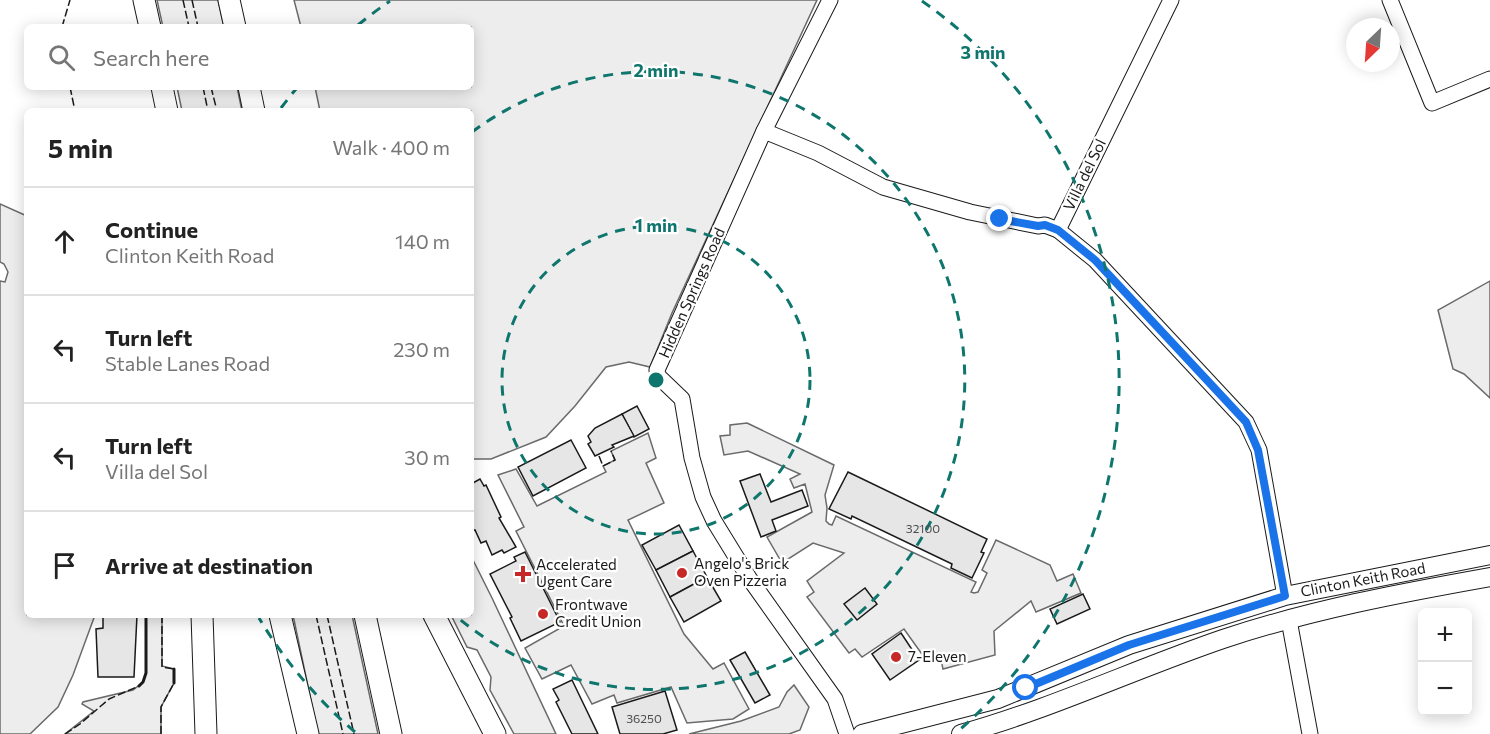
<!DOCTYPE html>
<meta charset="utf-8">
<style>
:root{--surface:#fff;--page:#f2f2f2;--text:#222;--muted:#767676;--line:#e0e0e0}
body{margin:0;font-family:Commissioner,sans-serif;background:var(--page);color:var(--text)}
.controls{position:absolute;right:18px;bottom:18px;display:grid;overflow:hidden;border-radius:9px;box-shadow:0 3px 15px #0003}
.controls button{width:54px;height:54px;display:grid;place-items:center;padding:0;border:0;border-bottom:2px solid var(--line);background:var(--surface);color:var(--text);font:30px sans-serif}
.compass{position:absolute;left:1346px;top:18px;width:54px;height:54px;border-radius:50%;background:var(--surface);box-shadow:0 3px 15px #0003;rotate:205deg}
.stop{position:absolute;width:18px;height:18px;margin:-14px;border:4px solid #1a73e8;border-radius:50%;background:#fff}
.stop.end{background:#1a73e8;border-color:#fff;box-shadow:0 2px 6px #0008}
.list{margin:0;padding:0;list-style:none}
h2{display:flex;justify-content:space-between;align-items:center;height:78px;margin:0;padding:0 24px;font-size:26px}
h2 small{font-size:20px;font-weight:400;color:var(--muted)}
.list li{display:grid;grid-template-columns:39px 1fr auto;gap:18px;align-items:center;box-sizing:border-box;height:108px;padding:0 24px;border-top:2px solid var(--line)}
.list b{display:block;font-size:22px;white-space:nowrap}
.list p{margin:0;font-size:20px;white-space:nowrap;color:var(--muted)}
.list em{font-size:20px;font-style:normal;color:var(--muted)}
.icon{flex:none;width:33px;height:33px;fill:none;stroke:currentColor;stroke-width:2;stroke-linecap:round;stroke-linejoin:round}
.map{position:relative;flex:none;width:1490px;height:734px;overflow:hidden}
.search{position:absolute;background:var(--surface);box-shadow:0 3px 15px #0003;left:24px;top:24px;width:450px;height:66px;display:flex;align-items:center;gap:15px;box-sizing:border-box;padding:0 21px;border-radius:9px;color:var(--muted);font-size:22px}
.panel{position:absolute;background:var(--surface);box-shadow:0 3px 15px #0003;left:24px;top:108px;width:450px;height:510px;border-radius:9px}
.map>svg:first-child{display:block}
</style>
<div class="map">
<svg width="1490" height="734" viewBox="0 0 1490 734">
<rect width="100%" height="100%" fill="#fff"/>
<!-- built -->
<g fill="#ededed" stroke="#6a6a6a" stroke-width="1.5">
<polygon points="157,0 218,0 224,27 163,27"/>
<polygon points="294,0 817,0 672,313 650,367 629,362 606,367 575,406 546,437 491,459 471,459 471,111 320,111 315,87 471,87 471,27 301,27"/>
<polygon points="177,87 237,87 242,111 182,111"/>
<polygon points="0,204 27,216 27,615 95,615 73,675 58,707 30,734 0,734 0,281 5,282 8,272 4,264 0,262"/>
<polygon points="1490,281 1490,398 1464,374 1453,369 1438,310"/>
<polygon points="747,423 834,465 825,495 827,508 826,521 829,524 832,525 836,516 976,582 971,592 974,593 978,592 987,573 982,570 996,540 1050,565 1057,581 1073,574 1081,593 1036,612 1031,601 994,631 995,655 943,669 941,660 934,651 924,657 904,629 862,657 855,649 849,653 807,597 814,592 807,581 844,553 813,543 782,563 767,537 812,512 805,484 794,488 790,479 800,474 748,451 724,455 720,436 730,435 730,425"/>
<polygon points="648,433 656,458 646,463 664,503 628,520 684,634 713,669 724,663 749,709 733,719 687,723 671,687 617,703 614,695 592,704 571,665 542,679 525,648 564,626 516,531 524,527 498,475 516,469 537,506 606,472 603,466 615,460 611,451"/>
<polygon points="471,556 492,598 556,734 514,734 490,690 491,677 477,650 467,647 451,615 471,615"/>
<polygon points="146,615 162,615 162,666 174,669 174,683 161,707 161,734 65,734 94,711 82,704 83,702 133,690 143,682 146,673"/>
<polygon points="293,615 352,615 378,734 318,734"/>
<polygon points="794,685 809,707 800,730 789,734 689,734 741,721 779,707 787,692"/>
</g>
<!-- building -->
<g fill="#e6e6e6" stroke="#1a1a1a" stroke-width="1.5">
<polygon points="637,406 649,429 634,437 622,414"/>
<polygon points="622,414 634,436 612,445 614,447 595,456 588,444 591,442 588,436 595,428"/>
<polygon points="571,440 586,468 533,496 518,467"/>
<polygon points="848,472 987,539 981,552 984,553 972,578 951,568 952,564 852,516 851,519 829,509"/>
<polygon points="760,474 771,502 802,490 808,506 772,520 776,531 761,537 740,481"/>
<polygon points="480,479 484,486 486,485 501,517 499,518 516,547 504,553 502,550 492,555 486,541 481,543 475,530 472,531 471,528 471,484"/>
<polygon points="679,525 693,551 656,570 642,545"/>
<polygon points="693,551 707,577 670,597 656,570"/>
<polygon points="525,552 560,622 521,641 510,618 512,617 490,574 516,561 514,557"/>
<polygon points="707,577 721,601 684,622 670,597"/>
<polygon points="865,588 877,604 857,620 844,604"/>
<polygon points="1083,594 1090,609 1057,624 1050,609"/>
<polygon points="103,615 137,615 134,677 98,677 96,629 103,628"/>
<polygon points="901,633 919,660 890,680 872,654"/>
<polygon points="745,652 770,695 755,703 730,660"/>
<polygon points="572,680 598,734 572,734 556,702 559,700 553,689"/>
<polygon points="665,691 677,730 663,734 620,734 612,707"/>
</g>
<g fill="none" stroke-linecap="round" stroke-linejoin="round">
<!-- minor casing -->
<g stroke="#1a1a1a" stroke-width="17">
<g id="minor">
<polyline points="830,0 764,131 657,370 658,376 682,399 692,458 703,497 714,521 749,578 835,699 847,734"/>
<polyline points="1390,0 1432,103 1490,79"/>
<polyline points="764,131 818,153 883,187 970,212 1038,226 1045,225 1058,230 1095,260 1246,422 1259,450 1285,596"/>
<polyline points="1058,230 1171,0"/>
<polyline points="1289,620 1310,734"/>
</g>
</g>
<!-- major casing -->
<g stroke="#1a1a1a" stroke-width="20">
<g id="major">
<polyline points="862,734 998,699 1129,645 1285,596 1490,555"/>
<path d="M961 734C1051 709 1135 669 1223 639 1310 610 1400 593 1490 577"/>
</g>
</g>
<!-- highway casing -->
<g stroke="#1a1a1a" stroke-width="23">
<g id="highway">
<polyline points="144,0 150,27"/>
<polyline points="229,0 235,27"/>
<polyline points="162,87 167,111"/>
<polyline points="249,87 254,111"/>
<polyline points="202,615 206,734"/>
<polyline points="280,615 308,734"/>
<polyline points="365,615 391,734"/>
<polyline points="434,615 495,734"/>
</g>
</g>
<!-- minor -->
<use href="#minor" stroke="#fff" stroke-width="15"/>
<!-- major -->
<use href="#major" stroke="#fff" stroke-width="18"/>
<!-- highway -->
<use href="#highway" stroke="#fff" stroke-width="21"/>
<!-- fence -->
<g stroke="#1a1a1a" stroke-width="1.5" stroke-dasharray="8 3" stroke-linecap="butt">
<polyline points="183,0 189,27"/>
<polyline points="192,0 198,27"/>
<polyline points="62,27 70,0"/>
<polyline points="70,87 75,111"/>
<polyline points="203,87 208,111"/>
<polyline points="211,87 217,111"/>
<polyline points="599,456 603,466 615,460 611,451"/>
<polyline points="162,615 162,667 174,669"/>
<polyline points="316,615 343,734"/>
<polyline points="327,615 354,734"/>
<polyline points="65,734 80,724 109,699 139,686"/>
<polyline points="161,734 161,707 174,683"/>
</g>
<!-- wall -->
<g stroke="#1a1a1a" stroke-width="3">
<polyline points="174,669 174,683"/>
<polyline points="139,686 143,682 146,673 146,615"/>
</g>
</g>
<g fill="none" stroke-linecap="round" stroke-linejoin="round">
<!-- route -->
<polyline stroke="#1a73e8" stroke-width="8" points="1000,219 1038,226 1045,225 1058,230 1095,260 1246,422 1258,450 1285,596 1129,645 1026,688"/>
</g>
<!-- distance rings -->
<g fill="none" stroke="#0f766e" stroke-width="3" stroke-dasharray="10 8">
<circle cx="656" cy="380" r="154"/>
<path d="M472 132A309 309 0 1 1 457 617"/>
<path d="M355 732A463 463 0 0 1 259 618M281 108A463 463 0 0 1 296 89M358 25A463 463 0 0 1 390 1M922 1A463 463 0 0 1 957 732"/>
</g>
<!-- markers -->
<g fill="#c62828" stroke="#fff" stroke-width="2">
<circle cx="682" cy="573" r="6"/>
<path d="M520 565h6v6h6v6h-6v6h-6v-6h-6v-6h6z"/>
<circle cx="543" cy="614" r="6"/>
<circle cx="896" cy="657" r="6"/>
</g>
<g text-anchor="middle" stroke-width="4.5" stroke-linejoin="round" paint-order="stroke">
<!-- number labels -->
<g font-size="12" fill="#4d4d4d">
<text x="923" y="533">32100</text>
<text x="644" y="723">36250</text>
</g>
<!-- street labels -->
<g font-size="15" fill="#1a1a1a" stroke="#fff">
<text transform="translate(1085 175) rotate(-64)" y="5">Villa del Sol</text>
<text transform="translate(692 293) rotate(-66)" y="5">Hidden Springs Road</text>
<text transform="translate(1363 580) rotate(-11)" y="5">Clinton Keith Road</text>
</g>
<!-- poi labels -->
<g font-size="15" fill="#1a1a1a" stroke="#fff" text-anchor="start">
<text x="694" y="569">Angelo's Brick<tspan x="694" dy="17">Oven Pizzeria</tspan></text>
<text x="536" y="570">Accelerated<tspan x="536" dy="17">Ugent Care</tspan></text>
<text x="555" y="610">Frontwave<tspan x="555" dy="17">Credit Union</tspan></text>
<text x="908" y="662">7-Eleven</text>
</g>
</g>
<circle cx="656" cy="380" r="9" fill="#0f766e" stroke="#fff" stroke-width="3"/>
<g font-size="18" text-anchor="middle" font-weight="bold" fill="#0f766e" stroke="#fff" stroke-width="4.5" stroke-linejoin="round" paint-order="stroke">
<text x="983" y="59">3 min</text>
<text x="656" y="77">2 min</text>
<text x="656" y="232">1 min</text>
</g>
</svg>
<div class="controls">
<button>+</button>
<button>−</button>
</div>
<svg class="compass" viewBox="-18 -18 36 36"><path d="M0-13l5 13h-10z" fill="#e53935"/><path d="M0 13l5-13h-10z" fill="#767676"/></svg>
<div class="stop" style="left:1026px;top:688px"></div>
<div class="stop end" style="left:1000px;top:219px"></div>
<div class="search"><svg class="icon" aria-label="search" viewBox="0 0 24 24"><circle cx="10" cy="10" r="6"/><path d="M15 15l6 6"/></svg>Search here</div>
<section class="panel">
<h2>5 min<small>Walk · 400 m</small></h2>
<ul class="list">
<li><svg class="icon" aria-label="ahead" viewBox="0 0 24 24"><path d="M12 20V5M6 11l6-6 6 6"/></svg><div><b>Continue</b><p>Clinton Keith Road</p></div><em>140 m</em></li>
<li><svg class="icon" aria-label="left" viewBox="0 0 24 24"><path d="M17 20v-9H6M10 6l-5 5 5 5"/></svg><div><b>Turn left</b><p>Stable Lanes Road</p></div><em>230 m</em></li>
<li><svg class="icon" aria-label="left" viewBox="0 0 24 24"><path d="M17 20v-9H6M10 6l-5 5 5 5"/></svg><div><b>Turn left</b><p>Villa del Sol</p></div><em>30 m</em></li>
<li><svg class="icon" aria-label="arrive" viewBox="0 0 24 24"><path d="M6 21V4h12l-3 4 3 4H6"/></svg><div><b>Arrive at destination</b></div></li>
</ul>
</section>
</div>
